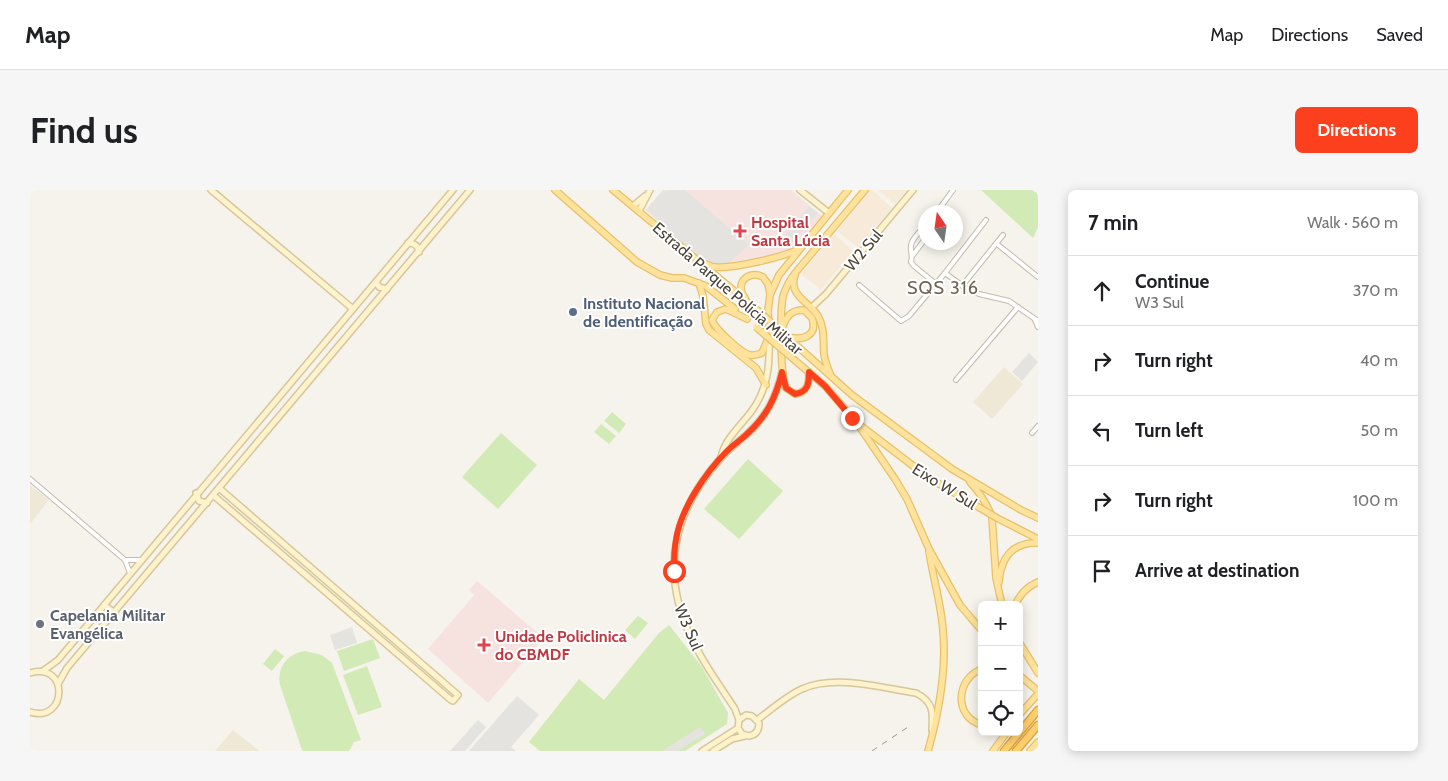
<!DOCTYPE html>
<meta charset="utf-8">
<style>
:root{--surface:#fff;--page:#f6f6f6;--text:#202124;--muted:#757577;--line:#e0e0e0;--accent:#fc3f1d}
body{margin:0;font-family:Cabin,sans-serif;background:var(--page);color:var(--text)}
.controls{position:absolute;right:15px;bottom:15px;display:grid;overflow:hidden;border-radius:8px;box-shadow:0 2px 12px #0003}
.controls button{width:45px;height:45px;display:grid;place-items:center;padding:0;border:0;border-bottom:1px solid var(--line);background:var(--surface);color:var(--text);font:25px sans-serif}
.compass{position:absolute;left:888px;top:15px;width:45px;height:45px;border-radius:50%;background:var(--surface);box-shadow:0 2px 12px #0003;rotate:347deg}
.stop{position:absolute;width:15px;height:15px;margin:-11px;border:4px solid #fc3f1d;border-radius:50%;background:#fff}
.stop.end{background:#fc3f1d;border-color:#fff;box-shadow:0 1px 5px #0008}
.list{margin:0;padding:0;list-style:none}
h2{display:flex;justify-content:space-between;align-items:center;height:65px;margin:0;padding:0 20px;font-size:21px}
h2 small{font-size:16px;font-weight:400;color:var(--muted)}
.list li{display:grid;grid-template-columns:32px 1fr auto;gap:15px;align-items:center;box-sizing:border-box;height:70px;padding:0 20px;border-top:1px solid var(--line)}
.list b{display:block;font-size:19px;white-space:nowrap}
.list p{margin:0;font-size:16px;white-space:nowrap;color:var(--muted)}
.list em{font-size:16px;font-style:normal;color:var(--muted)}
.icon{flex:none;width:28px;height:28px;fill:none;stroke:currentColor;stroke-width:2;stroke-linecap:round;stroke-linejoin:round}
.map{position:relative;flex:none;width:1008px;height:561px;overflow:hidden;border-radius:8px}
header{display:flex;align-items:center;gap:30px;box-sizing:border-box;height:70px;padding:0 25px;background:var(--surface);border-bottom:1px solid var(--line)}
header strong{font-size:24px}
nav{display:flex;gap:28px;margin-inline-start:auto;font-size:18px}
.intro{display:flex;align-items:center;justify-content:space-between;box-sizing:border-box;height:120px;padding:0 30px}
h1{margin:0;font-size:35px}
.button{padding:12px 22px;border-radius:8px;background:var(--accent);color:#fff;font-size:18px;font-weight:700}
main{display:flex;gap:30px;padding:0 30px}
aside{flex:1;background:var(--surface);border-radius:8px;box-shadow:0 2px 12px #0003}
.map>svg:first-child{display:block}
</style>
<header>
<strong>Map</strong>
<nav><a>Map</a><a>Directions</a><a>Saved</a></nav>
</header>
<div class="intro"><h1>Find us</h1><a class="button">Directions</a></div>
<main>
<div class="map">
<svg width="1008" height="561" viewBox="0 0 1008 561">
<rect width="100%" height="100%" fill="#f6f3ec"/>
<!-- commercial -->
<g fill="#f7ead8">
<polygon points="839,0 842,0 862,18 828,58 807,41"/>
<polygon points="848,0 877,0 865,14"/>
<polygon points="804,44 823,61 791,100 771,84"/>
</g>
<!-- education -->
<g fill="#efe8d6">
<polygon points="974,177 993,194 962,229 943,212"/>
<polygon points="0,295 19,310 0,334"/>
<polygon points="203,540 230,561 185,561"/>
</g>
<!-- medical -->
<g fill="#f6e3e0">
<polygon points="633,0 637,1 638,0 761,0 792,26 767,55 751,64 685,75 616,20"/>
<polygon points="447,391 509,444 511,451 458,513 398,459 444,405 439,400"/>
</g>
<!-- green -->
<g fill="#d2eab5">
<polygon points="951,0 1008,0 1008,37 1003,48"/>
<polygon points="582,222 596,234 589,243 574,231"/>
<polygon points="571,234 586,246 579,254 564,242"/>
<polygon points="471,243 507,275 468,319 432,287"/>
<polygon points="718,269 753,301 709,349 674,319"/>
<polygon points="608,426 618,433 605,449 595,440"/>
<polygon points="639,435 672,477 698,523 697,534 655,561 510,561 499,552 549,489 574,510 629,443"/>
<polygon points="343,449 350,468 314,481 307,461"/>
<polygon points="245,459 254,466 242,481 233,474"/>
<path d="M275 461 292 465 302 473 331 550 324 552 319 561H273L272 560 250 495C247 477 257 464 275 461Z"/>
<polygon points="337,476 352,517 328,525 313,485"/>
</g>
<!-- parking -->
<g fill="#e5e3e0">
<polygon points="633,0 637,1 638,0 655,0 719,55 699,73 685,75 677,73 669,68 616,20"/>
<polygon points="779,16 788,23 759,56 750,50"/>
<polygon points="999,163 1008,172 992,191 982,182"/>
<polygon points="322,437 327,453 305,460 300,445"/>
<polygon points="487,506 509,525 481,557 486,561 439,561"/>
<polygon points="448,530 456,537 435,561 420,561"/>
<polygon points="670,537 675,544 648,561 632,561"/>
</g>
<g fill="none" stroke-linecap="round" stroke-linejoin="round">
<!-- street casing -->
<g stroke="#c2bbae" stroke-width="6">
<g id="street">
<polyline points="907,22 923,0"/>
<path d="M896 35C891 41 881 49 881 56 880 62 883 63 881 72L884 76 906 94"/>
<polyline points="967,54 1008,87"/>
<polyline points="883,65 895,49 892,39"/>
<polyline points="915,83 956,30"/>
<polyline points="829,95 871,131 879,126 915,83 937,99 949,104 979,111 1008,131"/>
<polyline points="932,96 973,45"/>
<polyline points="1005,130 1008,137"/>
<polyline points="926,190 988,117"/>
<polyline points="1002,243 1008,236"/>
<polyline points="0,289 95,370 100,383"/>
<polyline points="95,370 111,370"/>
</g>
</g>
<!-- secondary casing -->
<g stroke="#d6c79b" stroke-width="8">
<g id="secondary">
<polyline points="181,0 323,119"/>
<polyline points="770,0 799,23"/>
<polyline points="603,16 615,6"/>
<polyline points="609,21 620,0"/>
<path d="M378 53C385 53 388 56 389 62"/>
<polyline points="346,92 349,97 357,99"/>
<polyline points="781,118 796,104 883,0"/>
<path d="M691 267C695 249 710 236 721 222 738 199 740 175 739 148"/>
<polyline points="166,303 169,311 177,313"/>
<polyline points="183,305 421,510 423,511 428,505 189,298"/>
<polyline points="74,415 85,423"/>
<polyline points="13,481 28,470 423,0"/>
<path d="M0 483C40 471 37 534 0 522"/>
<polyline points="28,494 37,478 440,0"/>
<path d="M709 530 705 519C691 497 674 475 663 451 630 385 641 324 690 269 698 260 708 252 717 244 737 226 746 207 752 182"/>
<path d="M727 530C741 520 756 506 772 499 805 484 852 498 886 503 904 512 903 523 902 540"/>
<path d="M672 561 708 538 709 530 716 525 722 526 729 533C729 540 726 545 719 546L712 544 708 538"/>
<polyline points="683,561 702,549 715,546"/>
</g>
</g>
<!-- primary casing -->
<g stroke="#e6c16a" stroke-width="8">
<g id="primary">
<polyline points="525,0 607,72 630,85 642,88 654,88 676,96 705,119"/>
<polyline points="583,0 732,124"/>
<path d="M674 73C678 75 681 77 685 77 702 79 754 67 769 59"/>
<path d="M765 85C758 106 779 111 788 126 795 138 793 151 794 164 795 172 798 179 801 186"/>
<polyline points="669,93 673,106 676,134 679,140 726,178 736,195"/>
<path d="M715 108C704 94 718 79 733 87L738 94 740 104"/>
<path d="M717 129 696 119 687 122 682 130C685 139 711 163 720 165 725 166 728 164 732 163L739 146 738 121 740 105 749 85 818 0"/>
<path d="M753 136C757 125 762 120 774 120L782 128C788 145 774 151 759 147"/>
<polyline points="756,146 822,205 922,279 991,320 1008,328"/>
<polyline points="775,179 795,196 827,233 865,289 877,309 899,359 930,415 952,441"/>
<path d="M779 182C779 193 778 202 765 204L756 198C750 185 750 121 753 106 756 97 760 89 766 82L835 0"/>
<polyline points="831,236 899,288"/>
<path d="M940 292C950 303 957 314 962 327L966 388 972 415"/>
<polyline points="967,328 1008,349"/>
<path d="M969 392C971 367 983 352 1008 353"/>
<path d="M985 415C991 403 997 397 1008 392"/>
<polyline points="989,452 1008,483"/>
<path d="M952 479C926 488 923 527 952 535"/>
<polyline points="989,485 1008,501"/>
<polyline points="989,525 1008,504"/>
<path d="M898 561C909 522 917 481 913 440 911 413 903 388 899 361"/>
<polyline points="963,561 977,542"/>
<polyline points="1000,561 1008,552"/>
</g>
</g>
<!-- highway casing -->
<g stroke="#e0a43c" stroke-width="9">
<g id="highway">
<polyline points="974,561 1008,520"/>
<polyline points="986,561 1008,535"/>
</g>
</g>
<!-- street -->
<use href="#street" stroke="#fff" stroke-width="4"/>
<!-- secondary -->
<use href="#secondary" stroke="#fff3cd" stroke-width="5"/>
<!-- primary -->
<use href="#primary" stroke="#ffe39c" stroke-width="5.5"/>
<!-- highway -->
<use href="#highway" stroke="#ffcf6e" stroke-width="6"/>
<!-- rail -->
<polyline stroke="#9a9a9a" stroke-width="1" stroke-dasharray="6 6" stroke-linecap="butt" points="842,561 878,537"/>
<!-- primary-bridge casing -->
<g stroke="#e6c16a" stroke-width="8" stroke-linecap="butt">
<g id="primary-bridge">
<polyline points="732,124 756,146"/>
<polyline points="726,137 775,179"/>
<polyline points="899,288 967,328"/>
</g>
</g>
<!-- primary-bridge -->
<use href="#primary-bridge" stroke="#ffe39c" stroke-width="5.5"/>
</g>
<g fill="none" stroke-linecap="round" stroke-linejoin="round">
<!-- route -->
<path stroke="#fc3f1d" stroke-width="6" d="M644 381C644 371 644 360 646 350 650 320 676 282 697 261 703 255 711 250 717 244 737 226 746 207 752 182L756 198 765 204C778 202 779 194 779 182L795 196 822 228"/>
</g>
<!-- markers -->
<g fill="#e0444e" stroke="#fff" stroke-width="2">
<path d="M707.5 33.5h5v5h5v5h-5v5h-5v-5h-5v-5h5z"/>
<path d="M451.5 447.5h5v5h5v5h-5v5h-5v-5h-5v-5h5z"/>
</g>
<circle fill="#5c6f8a" stroke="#fff" stroke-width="2" cx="543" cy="122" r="5"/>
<circle fill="#6b7280" stroke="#fff" stroke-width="2" cx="10" cy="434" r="5"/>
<g text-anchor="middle" stroke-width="4" stroke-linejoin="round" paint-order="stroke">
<!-- health labels -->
<g font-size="16" font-weight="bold" fill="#be3a42" stroke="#fff" text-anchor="start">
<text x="721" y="38">Hospital<tspan x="721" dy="18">Santa Lúcia</tspan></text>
<text x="465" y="452">Unidade Policlinica<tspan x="465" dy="18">do CBMDF</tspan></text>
</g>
<!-- street labels -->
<g font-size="16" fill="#4b4439" stroke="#fff">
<text transform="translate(833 60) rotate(-50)" y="6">W2 Sul</text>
<text transform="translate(698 98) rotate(41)" y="6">Estrada Parque Polícia Militar</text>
<text transform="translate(915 296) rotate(32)" y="6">Eixo W Sul</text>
<text transform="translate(659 437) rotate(67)" y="6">W3 Sul</text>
</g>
<!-- service labels -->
<g font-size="16" font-weight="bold" fill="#4e5e75" stroke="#fff" text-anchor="start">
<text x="553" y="119">Instituto Nacional<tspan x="553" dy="18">de Identificação</tspan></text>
</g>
<!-- worship labels -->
<g font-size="16" font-weight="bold" fill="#5b616d" stroke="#fff" text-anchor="start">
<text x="20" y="431">Capelania Militar<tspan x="20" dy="18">Evangélica</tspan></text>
</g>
<!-- neighbourhood labels -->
<g font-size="18" letter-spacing="1" fill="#6e6250" stroke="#fff">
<text x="913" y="104">SQS 316</text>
</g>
</g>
</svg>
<div class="controls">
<button>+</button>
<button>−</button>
<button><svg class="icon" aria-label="locate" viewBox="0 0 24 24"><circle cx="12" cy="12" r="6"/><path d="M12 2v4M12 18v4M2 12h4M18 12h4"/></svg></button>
</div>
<svg class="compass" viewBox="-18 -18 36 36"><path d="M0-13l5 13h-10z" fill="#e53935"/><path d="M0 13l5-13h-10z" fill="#757577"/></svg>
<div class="stop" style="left:644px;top:381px"></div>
<div class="stop end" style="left:822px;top:228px"></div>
</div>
<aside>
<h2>7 min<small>Walk · 560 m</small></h2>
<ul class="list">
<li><svg class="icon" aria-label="ahead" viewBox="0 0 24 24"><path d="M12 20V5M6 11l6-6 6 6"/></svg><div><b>Continue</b><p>W3 Sul</p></div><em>370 m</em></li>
<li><svg class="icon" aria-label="right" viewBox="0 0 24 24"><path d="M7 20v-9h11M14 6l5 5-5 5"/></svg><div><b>Turn right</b></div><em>40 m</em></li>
<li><svg class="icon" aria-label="left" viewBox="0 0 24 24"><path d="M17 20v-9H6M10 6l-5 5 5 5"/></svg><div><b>Turn left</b></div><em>50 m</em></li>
<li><svg class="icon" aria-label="right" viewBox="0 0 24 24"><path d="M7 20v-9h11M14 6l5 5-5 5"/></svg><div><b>Turn right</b></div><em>100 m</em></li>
<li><svg class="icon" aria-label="arrive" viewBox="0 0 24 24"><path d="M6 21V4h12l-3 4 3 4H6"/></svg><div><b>Arrive at destination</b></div></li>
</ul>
</aside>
</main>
